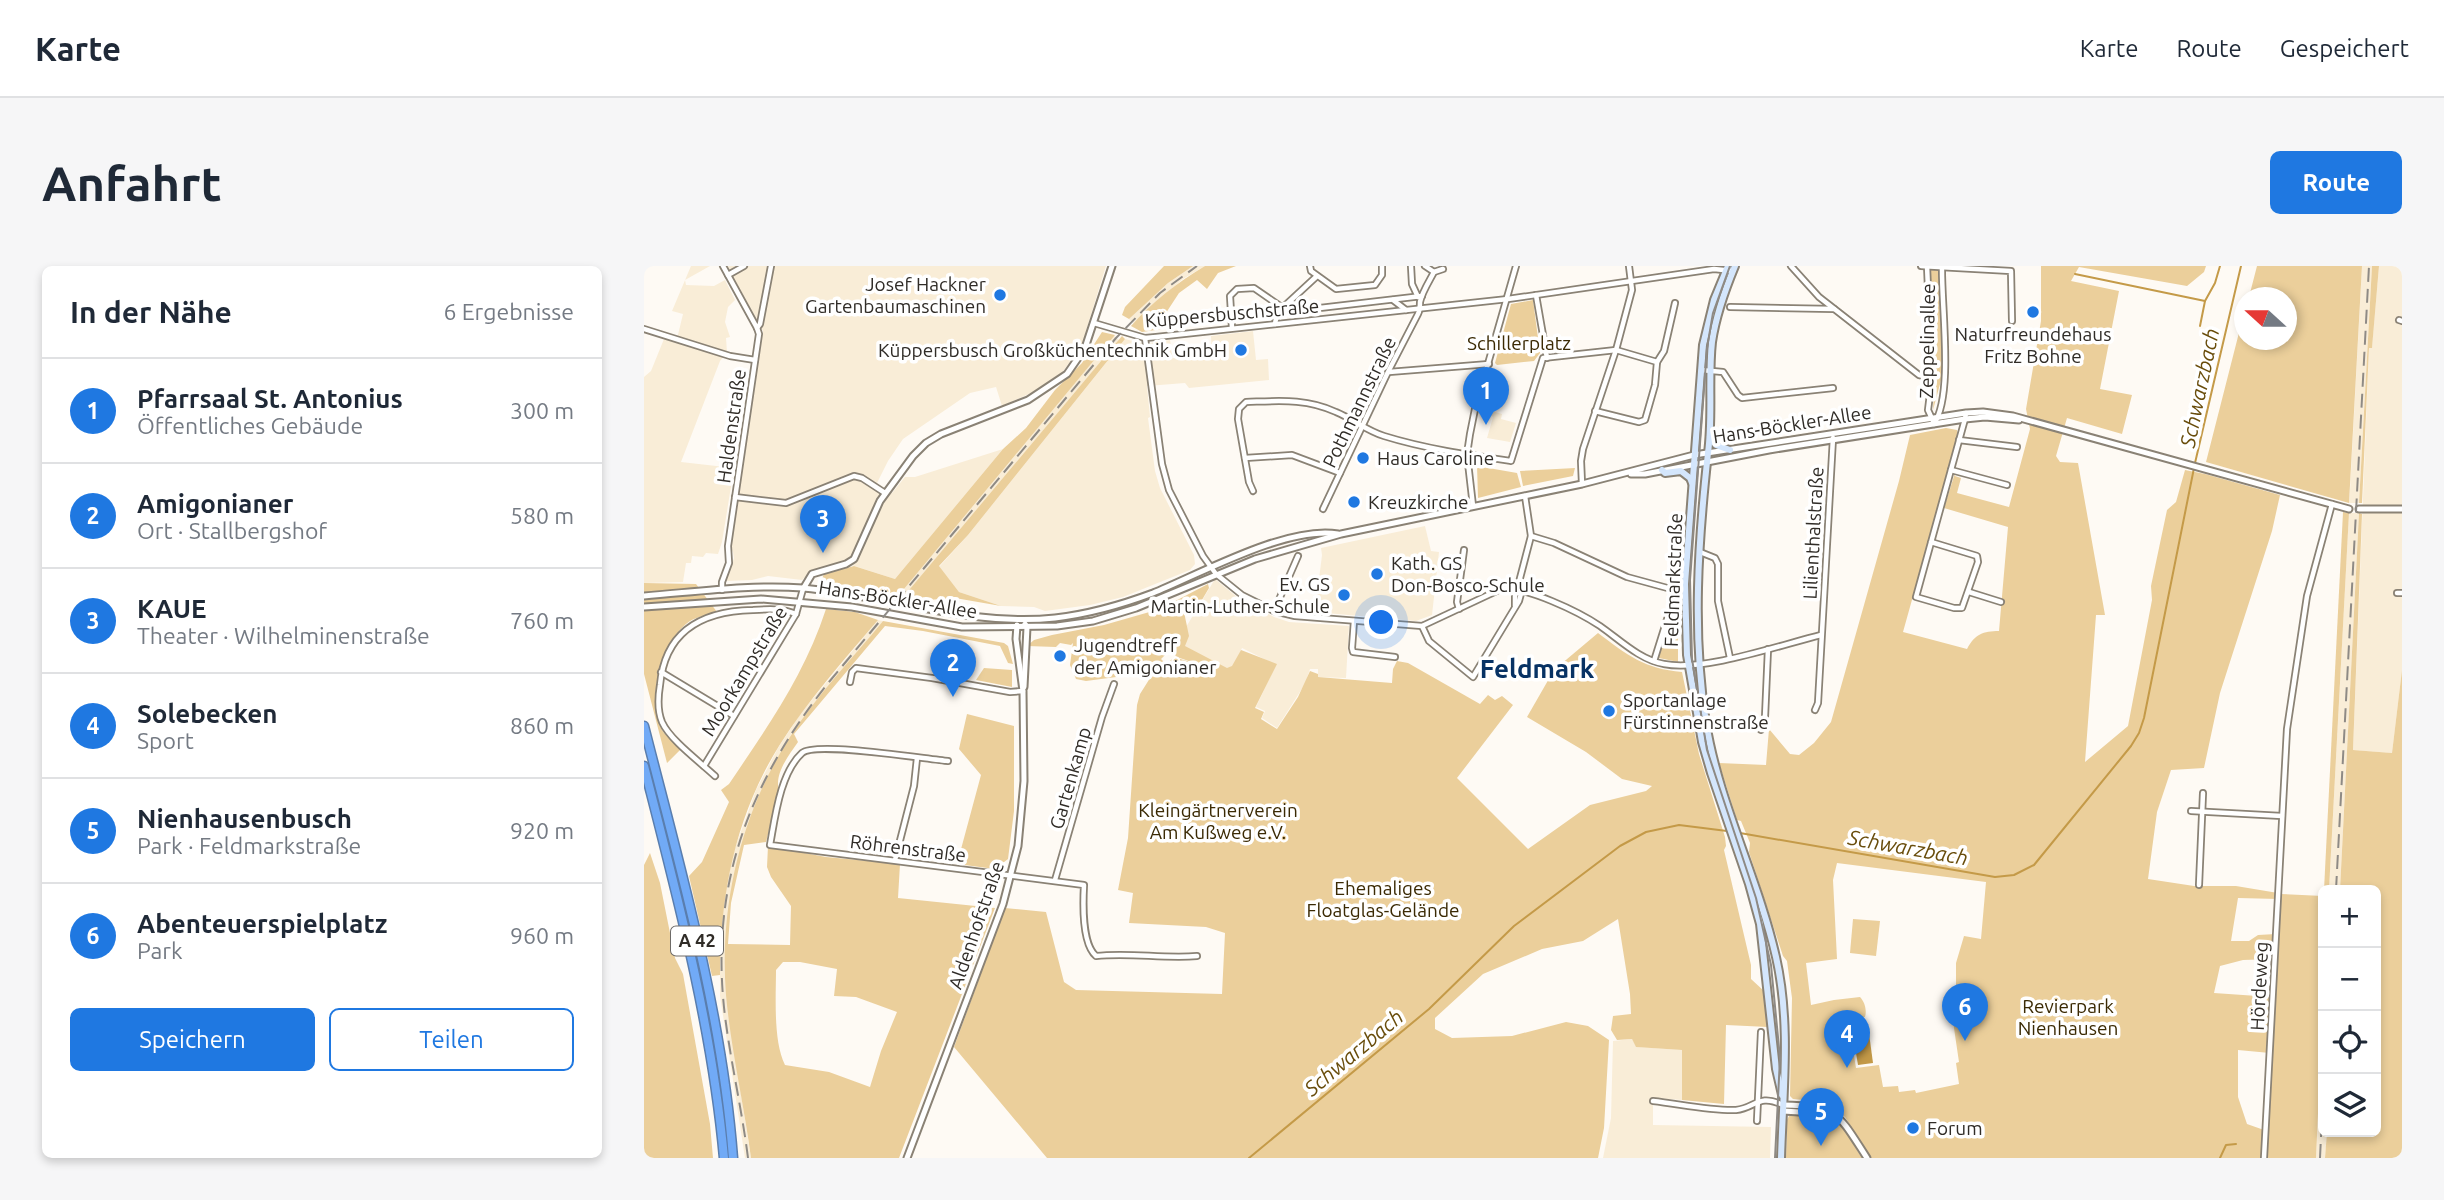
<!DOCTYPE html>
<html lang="de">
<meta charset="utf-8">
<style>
:root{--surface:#fff;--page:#f6f6f7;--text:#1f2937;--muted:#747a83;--line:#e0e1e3;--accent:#1f78e1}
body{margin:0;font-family:Ubuntu,sans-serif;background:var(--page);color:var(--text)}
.controls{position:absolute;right:21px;bottom:21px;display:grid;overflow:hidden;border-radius:10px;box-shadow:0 4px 10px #0003}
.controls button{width:63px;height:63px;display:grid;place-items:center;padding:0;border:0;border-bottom:2px solid var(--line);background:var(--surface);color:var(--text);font:35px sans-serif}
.compass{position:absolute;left:1590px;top:21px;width:63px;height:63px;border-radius:50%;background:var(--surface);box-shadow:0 4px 10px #0003;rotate:291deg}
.you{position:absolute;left:738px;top:357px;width:24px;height:24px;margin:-18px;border:5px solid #fff;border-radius:50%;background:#1a73e8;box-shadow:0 0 0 10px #1a73e833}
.badge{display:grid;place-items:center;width:46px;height:46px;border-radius:50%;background:var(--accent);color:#fff;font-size:23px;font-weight:700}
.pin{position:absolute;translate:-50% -58px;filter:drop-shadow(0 2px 4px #0008)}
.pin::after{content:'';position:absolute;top:37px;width:24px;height:21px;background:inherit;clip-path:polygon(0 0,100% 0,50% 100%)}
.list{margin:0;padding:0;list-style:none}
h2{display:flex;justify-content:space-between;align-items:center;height:91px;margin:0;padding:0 28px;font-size:30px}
h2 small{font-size:23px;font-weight:400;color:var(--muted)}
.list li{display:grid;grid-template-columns:46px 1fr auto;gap:21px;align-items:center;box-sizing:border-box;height:105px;padding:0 28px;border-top:2px solid var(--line)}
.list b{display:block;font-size:26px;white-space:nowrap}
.list p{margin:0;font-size:23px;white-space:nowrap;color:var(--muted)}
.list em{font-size:23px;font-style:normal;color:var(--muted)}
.actions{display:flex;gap:14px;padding:21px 28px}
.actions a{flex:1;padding:16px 0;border:2px solid var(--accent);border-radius:10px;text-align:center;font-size:24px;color:var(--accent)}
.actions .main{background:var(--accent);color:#fff}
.icon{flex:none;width:38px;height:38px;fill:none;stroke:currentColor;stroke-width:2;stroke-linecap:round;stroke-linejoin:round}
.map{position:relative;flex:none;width:1758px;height:892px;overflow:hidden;border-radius:10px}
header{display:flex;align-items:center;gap:42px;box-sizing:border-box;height:98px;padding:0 35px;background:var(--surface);border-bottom:2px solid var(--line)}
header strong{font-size:33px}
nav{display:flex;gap:38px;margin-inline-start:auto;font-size:24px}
.intro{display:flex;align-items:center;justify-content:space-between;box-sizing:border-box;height:168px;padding:0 42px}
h1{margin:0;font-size:49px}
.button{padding:18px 32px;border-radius:10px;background:var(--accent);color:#fff;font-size:24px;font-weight:700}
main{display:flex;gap:42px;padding:0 42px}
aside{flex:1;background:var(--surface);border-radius:10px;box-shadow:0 4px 10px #0003}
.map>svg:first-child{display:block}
</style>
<header>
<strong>Karte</strong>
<nav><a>Karte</a><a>Route</a><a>Gespeichert</a></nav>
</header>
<div class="intro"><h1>Anfahrt</h1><a class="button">Route</a></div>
<main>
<aside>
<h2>In der Nähe<small>6 Ergebnisse</small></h2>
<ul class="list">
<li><span class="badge">1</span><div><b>Pfarrsaal St. Antonius</b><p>Öffentliches Gebäude</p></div><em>300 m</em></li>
<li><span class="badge">2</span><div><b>Amigonianer</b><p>Ort · Stallbergshof</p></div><em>580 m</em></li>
<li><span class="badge">3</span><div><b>KAUE</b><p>Theater · Wilhelminenstraße</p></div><em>760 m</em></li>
<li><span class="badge">4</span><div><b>Solebecken</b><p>Sport</p></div><em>860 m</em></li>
<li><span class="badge">5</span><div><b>Nienhausenbusch</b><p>Park · Feldmarkstraße</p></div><em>920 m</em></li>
<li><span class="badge">6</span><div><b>Abenteuerspielplatz</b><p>Park</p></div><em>960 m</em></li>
</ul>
<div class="actions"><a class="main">Speichern</a><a>Teilen</a></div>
</aside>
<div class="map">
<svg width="1758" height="892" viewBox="0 0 1758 892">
<rect width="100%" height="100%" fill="#fefaf4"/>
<!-- built -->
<g fill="#f9edd7">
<polygon points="47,0 66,0 41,14 42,19 70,20 81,14 91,34 84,41 81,56 86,71 82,72 83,86 76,95 37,196 90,202 78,276 74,288 62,287 59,291 48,290 47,297 42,297 39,316 0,317 0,111 7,105 20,73 32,77 39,48 28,45"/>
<polygon points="83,0 462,0 437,81 417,108 396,123 358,140 352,121 326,127 259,173 244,195 233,217 248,227 261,211 271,211 359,183 251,313 198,296 169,305 158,314 124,310 108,314 82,315 90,292 89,286 86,283 119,65"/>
<polygon points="549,0 561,0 539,13 489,57 485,53 524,17"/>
<polygon points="1718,0 1728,0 1715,237 1705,237 1706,224"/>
<polygon points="1735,0 1758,0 1758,404 1748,487 1709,484 1725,82 1728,81"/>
<polygon points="609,65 612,94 624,93 625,114 545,122 541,117 503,120 506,151 504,152 511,205 516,222 550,289 551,298 546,304 479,331 446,339 401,345 390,341 357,340 315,326 295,301 324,269 481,73 500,78 526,74 529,92 568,89 567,70"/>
<polygon points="470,70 475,74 260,330 255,329"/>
<polygon points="848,145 858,148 857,153 872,157 866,176 843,172 849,151 846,149"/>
<polygon points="1705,247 1715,247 1696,624 1685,624"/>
<polygon points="781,260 787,285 795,286 788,349 772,355 671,346 678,289 677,282"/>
<polygon points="571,313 593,331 630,351 645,356 705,360 702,412 674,411 674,403 666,403 661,418 633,462 618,452 621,445 612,441 632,399 598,382 586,407 530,381"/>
<polygon points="234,354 239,355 187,418 138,484 117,526 95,587 82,664 81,709 85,750 107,892 101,892 76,730 76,664 79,635 90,585 112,524 134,482 157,447"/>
<polygon points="1679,737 1679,866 1683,866 1683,869 1681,892 1672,892"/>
<polygon points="988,773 993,781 1038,784 1038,834 1009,832 1009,859 1127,861 1126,892 959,892 967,852 969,775"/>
</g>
<!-- green -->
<g fill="#ebcf9b" fill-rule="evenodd">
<polygon points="520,0 549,0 524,17 485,53 478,49 481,41"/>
<path d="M561 0H592L574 7 563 23 553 14 535 27 520 50 525 62 498 66 487 60C508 36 534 16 561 0Z"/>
<polygon points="1283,0 1295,0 1299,107 1289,144 1291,104 1287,91"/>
<path d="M1397 0H1562L1560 6 1543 20 1435 1 1427 15 1475 25 1456 123 1488 129 1478 168 1423 152 1412 190 1416 196 1434 197 1461 349H1452L1441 496 1484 460 1508 334 1507 320 1523 244 1532 236 1541 204 1561 208 1636 229 1628 265 1576 427 1560 502 1527 504 1513 546 1504 613 1550 620H1592L1634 627V633L1594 632 1587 675H1605L1614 669 1632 668 1630 693 1599 694 1576 700 1570 727 1628 731 1626 787 1594 784V831L1603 858 1620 864 1636 628 1679 630V737L1672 892H1227L1201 851 1182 836 1149 833 1146 830 1148 732 1143 695 1139 690 1105 586 1106 577 1097 555 1093 554 1075 497 1122 499 1125 463 1146 488 1155 489 1170 477 1187 456 1255 215 1266 169 1302 162 1313 164 1314 169 1259 366 1323 383C1331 368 1339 365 1355 365L1364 261 1300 242 1311 207V210L1317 212 1313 227 1365 241 1386 163 1382 143 1397 55ZM1193 597 1342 616 1337 673 1320 670 1312 697V724L1306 735 1315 796 1312 797 1315 818 1272 827 1271 824 1255 826 1254 820 1239 821 1235 799 1212 802 1205 759 1209 758V753L1221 751C1223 745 1221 736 1216 731L1190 734 1167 739 1162 697 1193 693 1189 614Z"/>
<polygon points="1613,0 1718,0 1705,237 1562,196 1600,47 1601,74 1643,74 1643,32 1605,31"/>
<polygon points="1728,0 1735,0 1728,82 1725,82 1718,237 1715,237"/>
<polygon points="889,34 896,87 890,95 853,99 851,97 867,38"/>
<polygon points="458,66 471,69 255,329 177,315 180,308 210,300 251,313 359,183 382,162 411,124 438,97"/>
<polygon points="478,70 481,73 324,269 295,300 315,326 357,340 311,332 284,334 260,330"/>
<polygon points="833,200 873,207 877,221 834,232"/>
<polygon points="931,202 929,210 879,220 876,205"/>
<polygon points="1699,246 1705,247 1685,624 1680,624"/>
<polygon points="1715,247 1718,248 1709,484 1748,487 1758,404 1758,892 1681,892 1683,866 1732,866 1732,624 1696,624"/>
<path d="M0 317 52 318 73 346C63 349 50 351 42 358 17 378 2 435 18 464 22 471 31 477 37 483L23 497 0 408Z"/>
<path d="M564 318 565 322 555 339H549L540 346 545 370 541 380 583 402 588 400 597 384 633 398 611 442 620 446 617 453 633 463 654 431 666 405 674 408V411L748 417 749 403 753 395 764 397 836 438 844 429 851 434 858 430 869 439 813 512 884 583 946 539 1002 525 1008 520 978 513 942 486 883 451 910 404 954 367C983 389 1001 403 1038 406L1055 488 1081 571 1082 580 1080 584 1107 699V713L1120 725 1124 761 1082 759 1080 838 1038 834V784L992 781 988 773 973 774 967 764 969 750 987 748 986 728 974 653 939 675 898 683 839 708 791 752V763L808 772 868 770 922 756 944 760 965 774 960 862 954 892H403L310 781 361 642 402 646 420 716 432 724 578 728 581 667 562 661 485 657 489 627 474 624 484 572 493 439 496 428 508 409H512L530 391 562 401 533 391 526 384 517 393 521 397 510 406 442 415 432 413 426 399 429 377 427 379 416 377 412 381 383 380 390 374 408 369 460 359 516 343Z"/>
<polygon points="1032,332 1034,333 1034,396 1015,392 1015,390"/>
<path d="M182 343 211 346 234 354C200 394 164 434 135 480 92 549 76 628 76 709L68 710 45 610 58 596 85 536 77 524 85 518C124 460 160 410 182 343Z"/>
<path d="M239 355 360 377 364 380 369 398 364 397 356 380 279 365 241 360 150 468 154 476C145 489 130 508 135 524L122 576 100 579 87 637 84 678 146 679 147 640 127 611 123 601 124 580 182 591 256 598 254 632 351 642 255 892H107C100 838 87 784 82 729 75 639 97 547 146 471 173 429 208 393 239 355ZM139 696H156L193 703 190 730 212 731 253 746 237 785 226 821 185 806 141 799C129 775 132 731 132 704Z"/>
<polygon points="340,402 368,404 368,421 332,414"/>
<polygon points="323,448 370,460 370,545 364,593 351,603 313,598 337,509 315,483"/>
<polygon points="6,587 16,617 31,692 39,708 66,858 69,892 0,892 0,599"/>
<polygon points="1209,653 1236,655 1232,690 1206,687"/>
<path d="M1149 847C1195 849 1195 854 1218 892H1142L1143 854 1145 850Z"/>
</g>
<!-- water -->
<polygon fill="#c49a48" points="1224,760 1229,797 1214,799 1208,763"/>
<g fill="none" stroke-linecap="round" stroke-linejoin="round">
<!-- stream -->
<g stroke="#c49a48" stroke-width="2">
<polyline points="1431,8 1561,35"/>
<polyline points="1556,60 1561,35 1571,17 1576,0"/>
<polyline points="1551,197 1597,0"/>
<polyline points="1096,567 1351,611 1370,609 1390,599 1487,480 1495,467 1500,452 1550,202"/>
<polyline points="605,892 785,743 870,660 976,580 1002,566 1035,559 1083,565"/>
<polyline points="1576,892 1582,879 1592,878"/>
</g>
<!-- minor casing -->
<g stroke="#8a8275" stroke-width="8">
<g id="minor">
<polyline points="79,0 113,62"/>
<polyline points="666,0 667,5 692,23 731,19 738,9 738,0"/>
<polyline points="767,0 768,18 774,31"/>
<polyline points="781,0 790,6"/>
<polyline points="1147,0 1175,31 1275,109 1288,112"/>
<polyline points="1277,0 1367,5 1368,55"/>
<polyline points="1283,0 1288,112 1284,144 1289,155"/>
<polyline points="84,9 100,0"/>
<polyline points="892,29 903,92"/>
<polyline points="749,34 762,44"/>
<polyline points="1086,41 1190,43"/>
<polyline points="633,47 778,30"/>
<polyline points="1755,54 1758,55"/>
<polyline points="450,57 501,72 512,71 864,33 1070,3 1089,5"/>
<polyline points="631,58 633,47 673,10"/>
<polyline points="588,62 586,30 593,23 610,22 639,42"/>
<polyline points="0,63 86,90 111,94"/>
<path d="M501 72 518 198 525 224 559 290 572 308 598 329 630 345 651 350 778 360 857 323C882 320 935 346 956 360 976 374 996 394 1020 398 1060 406 1136 379 1177 369"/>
<polyline points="1013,96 1020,85 1031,37"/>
<polyline points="1057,104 1079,106 1094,129 1098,132 1189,122"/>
<polyline points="745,106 845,98"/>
<path d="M1290 158C1310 128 1297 38 1298 0"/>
<polyline points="1315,174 1373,181"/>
<polyline points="601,192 648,189 696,207"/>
<polyline points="1307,204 1363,219"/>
<polyline points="938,218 937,195 939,183 972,84 988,24 985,0"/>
<path d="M609 225 605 216 594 153 595 143 602 136C634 135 662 132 692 146 709 153 723 165 740 170 782 183 825 189 867 195L899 92 972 84 1013 96 1011 119 1001 154 995 156 951 145"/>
<polyline points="91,231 142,237 210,210 218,212 241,227"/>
<polyline points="829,240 823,188 826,168 831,143 872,0"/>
<path d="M679 243 744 106 774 48C776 44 776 40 776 36 778 26 786 14 790 6L799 3"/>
<polyline points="887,270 910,277 983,311 1027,323 1030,326 1030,331 1010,395"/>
<polyline points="1287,276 1333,290 1334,296 1318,342 1310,342 1272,331 1321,153 1322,147"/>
<polyline points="1056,286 1071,292 1074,298 1074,335 1086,392"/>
<polyline points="78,324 78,316 85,297 84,280 115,68 113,62 116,58 127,0"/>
<polyline points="1325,326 1357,336"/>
<polyline points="1753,327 1758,327"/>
<polyline points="871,340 871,323 875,316 887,270 881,230"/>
<polyline points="815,343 813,336 820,284"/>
<polyline points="630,345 654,290"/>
<polyline points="710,355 708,382 709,386 751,391"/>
<polyline points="778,360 785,375 829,411 875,335 878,324 875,316"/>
<polyline points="17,406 90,450"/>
<polyline points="206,416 208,406 212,402 288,412 366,426 379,425"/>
<polyline points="1171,444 1174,437 1189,172"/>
<polyline points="1117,464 1121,451 1124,383"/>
<path d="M304 495C281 493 171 475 158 487 136 507 131 552 126 579L440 619C439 637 438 678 452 690 486 686 519 693 553 690"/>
<polyline points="60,500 152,348 159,323"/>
<path d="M71 510C56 496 26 474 18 456 13 444 14 431 16 419 21 365 58 345 109 344 124 343 138 342 152 348"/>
<polyline points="1547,545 1638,550"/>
<polyline points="251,594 270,520 273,492"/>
<polyline points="411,614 458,451 470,418"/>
<polyline points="1555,619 1559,527"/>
<path d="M1009 835C1036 838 1066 845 1092 844 1112 842 1114 827 1139 839"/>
<polyline points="1113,855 1117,766"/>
<polyline points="1620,892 1643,463 1663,330 1688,238"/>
</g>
</g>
<!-- tertiary casing -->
<g stroke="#8a8275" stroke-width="9">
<g id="tertiary">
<polyline points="987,208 1001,208 1125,184 1321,153 1341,151 1375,154"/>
<polyline points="1715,243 1758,243"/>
<polyline points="159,323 168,308 202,298 210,293 236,235 269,190 282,177 297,168 384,134 423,108 441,82 468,0"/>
<path d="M0 330C52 326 106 318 159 322 243 330 327 361 411 352 445 348 477 339 509 327 556 308 644 259 694 268"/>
<polyline points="0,341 117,333 208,341 318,361 413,360 449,355 492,342 611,293 697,268 938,218 1050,189 1322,147 1339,146 1369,150 1705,243"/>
<polyline points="380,421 383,361 381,358"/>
<path d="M1139 839C1194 840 1194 847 1223 892"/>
<polyline points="1139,845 1188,848"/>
<polyline points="263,892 359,638 374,580 380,515 379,425 372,373 373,359"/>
</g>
</g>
<!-- secondary casing -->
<g stroke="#8a8275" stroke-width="10">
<g id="secondary">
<polyline points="1084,0 1070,34 1059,79 1041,318 1043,389 1058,476 1067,507 1105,618 1116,658 1132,803 1138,829"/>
<path d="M1091 0C1081 24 1072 49 1068 76 1064 113 1069 150 1064 187 1054 277 1048 367 1062 457 1075 537 1114 612 1132 691 1147 757 1139 825 1137 892"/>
<polyline points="1066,171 1072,179 1086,184"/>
<polyline points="1018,204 1021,207 1037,205 1046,212 1048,217"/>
</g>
</g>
<!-- motorway casing -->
<g stroke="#5a7eae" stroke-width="11">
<g id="motorway">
<path d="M0 460C36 602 78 746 89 892"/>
<path d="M0 500C33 629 68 759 80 892"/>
</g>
</g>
<!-- minor -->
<use href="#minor" stroke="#fff" stroke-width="4.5"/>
<!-- tertiary -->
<use href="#tertiary" stroke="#fff" stroke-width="5"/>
<!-- secondary -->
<use href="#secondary" stroke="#d4e6fc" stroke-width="6"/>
<!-- motorway -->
<use href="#motorway" stroke="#71aaf6" stroke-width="8"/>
<!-- tram -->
<polyline stroke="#8e8a85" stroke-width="2" points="1086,0 1069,47 1063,82 1046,314 1048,393 1063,484 1112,632 1127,699 1136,792 1131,892"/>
<!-- rail -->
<g stroke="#8e8a85" stroke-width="2" stroke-dasharray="14 7" stroke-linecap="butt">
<polyline points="1692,624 1725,0"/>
<path d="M104 892C98 844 87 798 81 750 65 620 105 516 185 416L472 72 516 27 553 0"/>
<polyline points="1676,892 1679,829"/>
</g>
</g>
<!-- markers -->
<g fill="#1f78e1" stroke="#fff" stroke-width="2.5">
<circle cx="356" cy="29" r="7"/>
<circle cx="1389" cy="46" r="7"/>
<circle cx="597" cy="84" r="7"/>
<circle cx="719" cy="192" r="7"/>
<circle cx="710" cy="236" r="7"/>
<circle cx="733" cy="308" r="7"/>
<circle cx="700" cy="329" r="7"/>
<circle cx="416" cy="390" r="7"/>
<circle cx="965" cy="445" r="7"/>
<circle cx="1269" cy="862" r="7"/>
</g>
<g text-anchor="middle" stroke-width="7" stroke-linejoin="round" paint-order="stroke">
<!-- shield labels -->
<rect fill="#fff" stroke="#6e6b68" stroke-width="2" x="27" y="660.5" width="52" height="29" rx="5"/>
<g font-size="18" font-weight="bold" fill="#302c27">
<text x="53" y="681">A 42</text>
</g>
<!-- poi labels -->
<g font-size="19" fill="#302c27" stroke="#fff" text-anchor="start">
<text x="342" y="25" text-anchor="end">Josef Hackner<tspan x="342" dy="22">Gartenbaumaschinen</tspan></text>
<text x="1389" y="75" text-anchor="middle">Naturfreundehaus<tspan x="1389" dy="22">Fritz Bohne</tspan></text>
<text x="583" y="91" text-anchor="end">Küppersbusch Großküchentechnik GmbH</text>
<text x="733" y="199">Haus Caroline</text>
<text x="724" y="243">Kreuzkirche</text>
<text x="747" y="304">Kath. GS<tspan x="747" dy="22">Don-Bosco-Schule</tspan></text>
<text x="686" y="325" text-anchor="end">Ev. GS<tspan x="686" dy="22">Martin-Luther-Schule</tspan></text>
<text x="430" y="386">Jugendtreff<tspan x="430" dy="22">der Amigonianer</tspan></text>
<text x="979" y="441">Sportanlage<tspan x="979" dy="22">Fürstinnenstraße</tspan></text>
<text x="1283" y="869">Forum</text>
</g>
<!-- street labels -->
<g font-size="19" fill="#302c27" stroke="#fff">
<text transform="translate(588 47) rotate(-5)" y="7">Küppersbuschstraße</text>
<text transform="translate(1283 75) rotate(-89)" y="7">Zeppelinallee</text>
<text transform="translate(715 136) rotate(-64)" y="7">Pothmannstraße</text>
<text transform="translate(1148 158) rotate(-9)" y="7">Hans-Böckler-Allee</text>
<text transform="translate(87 160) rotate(-82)" y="7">Haldenstraße</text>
<text transform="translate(1169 267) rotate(-87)" y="7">Lilienthalstraße</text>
<text transform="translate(1029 314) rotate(-88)" y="7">Feldmarkstraße</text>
<text transform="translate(254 333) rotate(9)" y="7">Hans-Böckler-Allee</text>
<text transform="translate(100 405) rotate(-59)" y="7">Moorkampstraße</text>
<text transform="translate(426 512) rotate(-74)" y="7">Gartenkamp</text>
<text transform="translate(264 582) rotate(7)" y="7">Röhrenstraße</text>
<text transform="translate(332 659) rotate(-71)" y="7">Aldenhofstraße</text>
<text transform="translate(1615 720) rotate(-87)" y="7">Hördeweg</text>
</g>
<!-- park labels -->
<g font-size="19" fill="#3b2a04" stroke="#fff">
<text x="875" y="84">Schillerplatz</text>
<text x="574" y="551">Kleingärtnerverein<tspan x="574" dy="22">Am Kußweg e.V.</tspan></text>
<text x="739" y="629">Ehemaliges<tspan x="739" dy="22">Floatglas-Gelände</tspan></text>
<text x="1424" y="747">Revierpark<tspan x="1424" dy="22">Nienhausen</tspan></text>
</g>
<!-- water labels -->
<g font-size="21" font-style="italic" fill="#694d0c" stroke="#fff">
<text transform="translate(1556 122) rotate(-78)" y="7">Schwarzbach</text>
<text transform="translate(1264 582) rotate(10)" y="7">Schwarzbach</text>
<text transform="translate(710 787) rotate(-40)" y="7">Schwarzbach</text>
</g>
<!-- district labels -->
<g font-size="26" font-weight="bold" fill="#073264" stroke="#fff">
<text x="893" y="412">Feldmark</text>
</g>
</g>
</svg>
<div class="controls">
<button>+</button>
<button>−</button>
<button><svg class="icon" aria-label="locate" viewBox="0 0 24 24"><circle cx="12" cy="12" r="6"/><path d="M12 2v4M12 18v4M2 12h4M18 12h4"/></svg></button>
<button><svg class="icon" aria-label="layers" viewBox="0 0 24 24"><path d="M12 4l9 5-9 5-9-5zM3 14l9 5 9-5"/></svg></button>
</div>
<svg class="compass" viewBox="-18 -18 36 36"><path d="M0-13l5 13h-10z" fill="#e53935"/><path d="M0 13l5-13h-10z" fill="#747a83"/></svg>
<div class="you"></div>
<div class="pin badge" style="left:842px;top:159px">1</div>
<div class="pin badge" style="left:309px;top:431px">2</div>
<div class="pin badge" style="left:179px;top:287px">3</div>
<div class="pin badge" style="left:1203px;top:802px">4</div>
<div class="pin badge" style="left:1177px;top:880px">5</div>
<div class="pin badge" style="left:1321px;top:775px">6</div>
</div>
</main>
